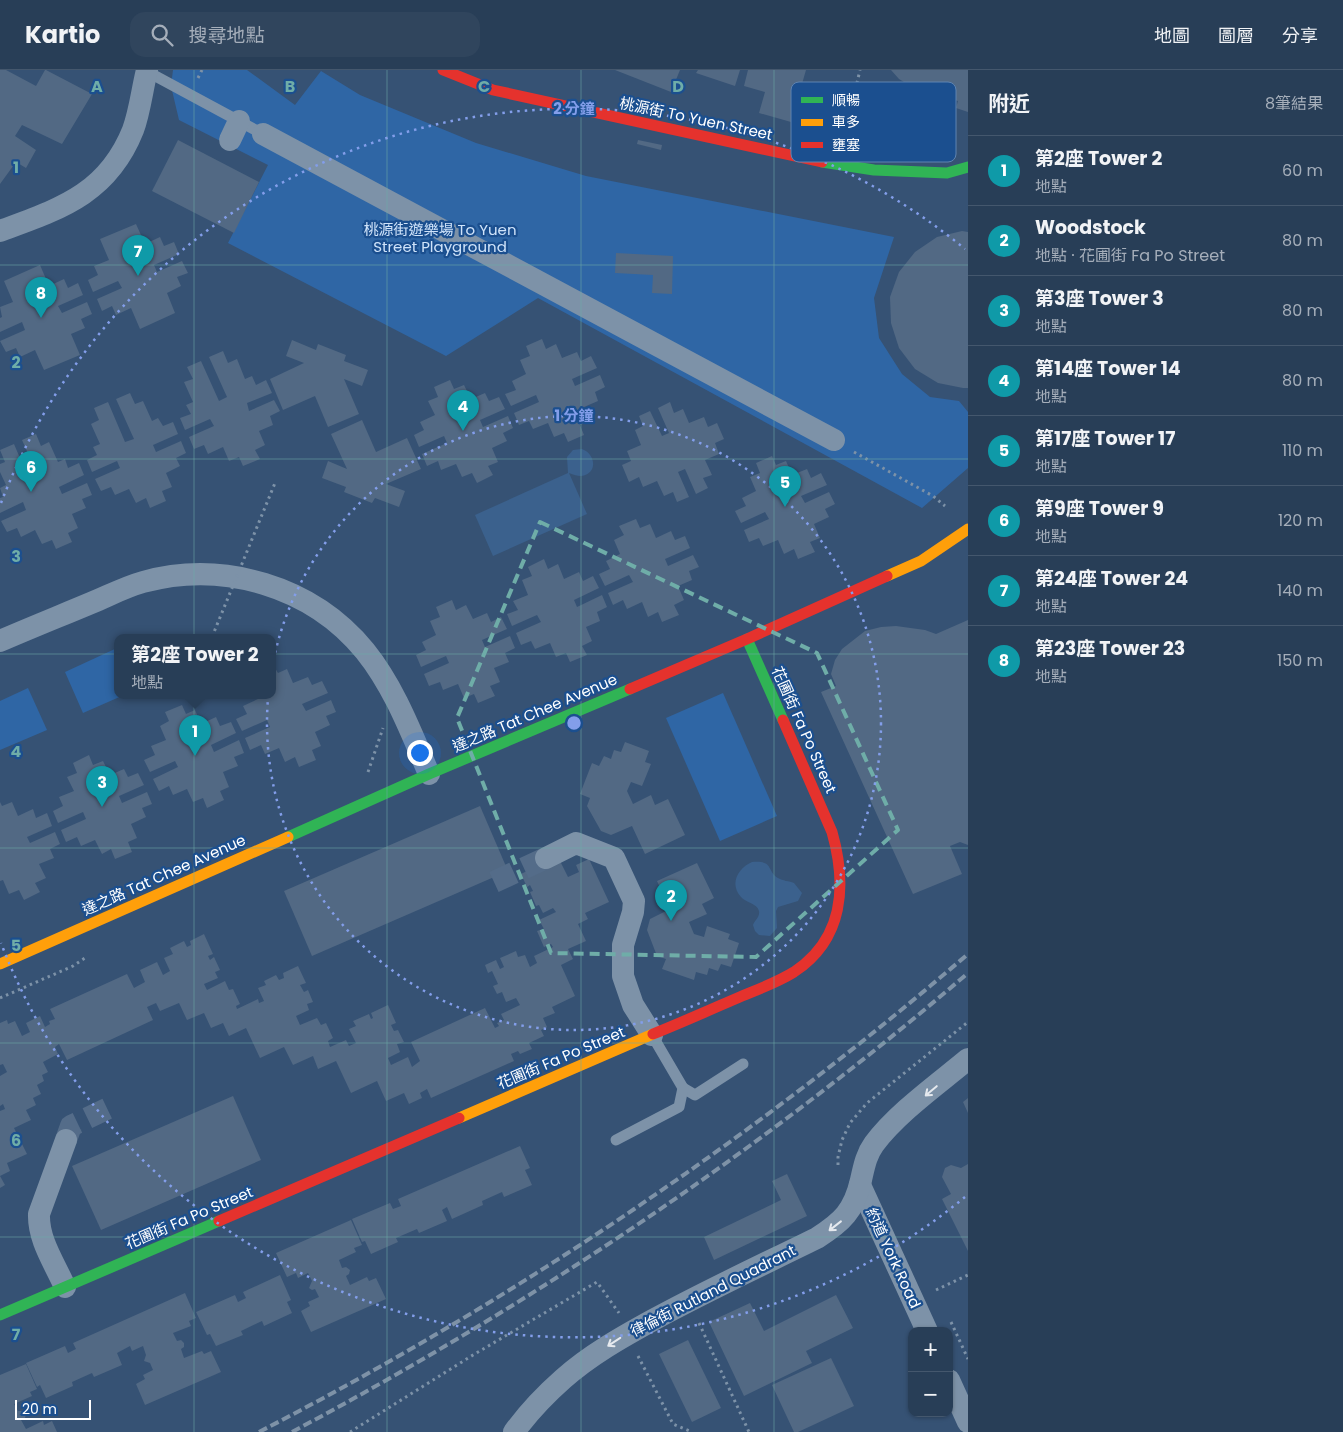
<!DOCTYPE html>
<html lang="zh-TW">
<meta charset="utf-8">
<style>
:root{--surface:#283e57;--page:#30455d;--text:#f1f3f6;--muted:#a5aeba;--line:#44576d;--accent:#90b9f0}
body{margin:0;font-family:Poppins,"Noto Sans TC",sans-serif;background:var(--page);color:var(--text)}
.controls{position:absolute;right:15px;bottom:15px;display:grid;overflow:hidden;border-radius:10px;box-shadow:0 1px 4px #0004}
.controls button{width:45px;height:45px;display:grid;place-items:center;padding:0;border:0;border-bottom:1px solid var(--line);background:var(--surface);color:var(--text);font:25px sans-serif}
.scale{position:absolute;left:15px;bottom:12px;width:76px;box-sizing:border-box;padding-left:5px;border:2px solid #fff;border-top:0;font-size:14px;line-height:18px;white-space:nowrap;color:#fff;-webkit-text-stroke:4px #1b4f8f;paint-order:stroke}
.you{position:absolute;left:419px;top:682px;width:18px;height:18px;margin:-12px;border:4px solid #fff;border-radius:50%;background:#1a73e8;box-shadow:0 0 0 8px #1a73e833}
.badge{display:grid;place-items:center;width:32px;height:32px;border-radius:50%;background:var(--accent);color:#fff;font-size:16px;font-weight:700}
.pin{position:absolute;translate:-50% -41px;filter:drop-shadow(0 1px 2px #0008)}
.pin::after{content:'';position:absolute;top:26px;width:18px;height:15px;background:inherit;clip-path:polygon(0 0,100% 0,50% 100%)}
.popup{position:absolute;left:114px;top:564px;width:162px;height:65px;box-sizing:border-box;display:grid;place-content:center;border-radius:10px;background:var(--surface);filter:drop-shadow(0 1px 4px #0005);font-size:16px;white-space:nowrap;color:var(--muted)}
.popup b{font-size:19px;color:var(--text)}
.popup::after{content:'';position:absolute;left:50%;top:100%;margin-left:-10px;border:10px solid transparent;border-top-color:var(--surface)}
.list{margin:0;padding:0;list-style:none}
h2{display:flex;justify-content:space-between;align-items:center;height:65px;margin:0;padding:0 20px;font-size:21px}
h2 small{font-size:16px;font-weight:400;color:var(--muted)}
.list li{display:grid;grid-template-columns:32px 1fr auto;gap:15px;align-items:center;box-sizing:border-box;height:70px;padding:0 20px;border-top:1px solid var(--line)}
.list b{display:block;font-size:19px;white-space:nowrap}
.list p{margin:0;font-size:16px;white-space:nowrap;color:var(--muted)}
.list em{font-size:16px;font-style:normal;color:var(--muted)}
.icon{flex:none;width:28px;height:28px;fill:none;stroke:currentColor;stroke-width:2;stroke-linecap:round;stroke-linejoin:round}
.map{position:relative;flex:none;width:968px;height:1362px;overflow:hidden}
header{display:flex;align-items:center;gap:30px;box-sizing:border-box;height:70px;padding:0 25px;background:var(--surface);border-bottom:1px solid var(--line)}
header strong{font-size:24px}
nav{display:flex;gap:28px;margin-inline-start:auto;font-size:18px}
.search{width:350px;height:45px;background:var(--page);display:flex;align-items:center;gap:12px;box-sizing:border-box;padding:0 18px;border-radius:15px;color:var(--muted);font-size:19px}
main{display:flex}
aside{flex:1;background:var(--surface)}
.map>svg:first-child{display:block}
</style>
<header>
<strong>Kartio</strong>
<div class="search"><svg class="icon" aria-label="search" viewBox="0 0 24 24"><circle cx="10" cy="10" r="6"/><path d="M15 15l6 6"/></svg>搜尋地點</div>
<nav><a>地圖</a><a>圖層</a><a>分享</a></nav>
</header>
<main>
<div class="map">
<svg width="968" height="1362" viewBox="0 0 968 1362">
<rect width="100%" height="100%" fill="#365274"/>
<!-- green -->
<g fill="#2f66a5">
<polygon points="173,0 247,0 295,35 321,1 360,25 476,73 586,106 894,167 874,228 879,268 902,304 930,327 959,331 968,342 968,398 922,438 538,228 446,286 228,173 268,95 179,50 171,16"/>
<polygon points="117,578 118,625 124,625 83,643 65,602"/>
<polygon points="28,618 47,660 0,680 0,631"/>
<polygon points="723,623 777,746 720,771 666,648"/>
</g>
<!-- water -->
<g fill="#3b618d">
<path d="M582 379C596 384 598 404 581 406 577 406 572 404 569 403L587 444 493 486 475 445 568 403 567 387 573 380Z"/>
<path d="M752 792C774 790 766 800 778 808 783 811 789 811 794 813L802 823 798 831 778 837 776 841 777 858 770 866 759 865 755 861 753 855C755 850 760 847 759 841 757 833 746 833 741 827 729 814 738 798 752 792Z"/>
</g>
<!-- building -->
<g fill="#526984">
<polygon points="0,0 6,0 36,16 45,0 46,0 92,24 62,74 22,55 15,66 36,80 26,98 16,92 0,114"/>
<polygon points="615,0 680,0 671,22"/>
<polygon points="698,0 740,0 735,16 696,3"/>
<polygon points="748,0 806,0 791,52 759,43 765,22 744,16"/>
<polygon points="891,0 968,0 968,42 956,38 958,31 914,18 899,9"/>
<polygon points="178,70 259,112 234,163 152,121"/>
<polygon points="638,70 662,75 661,80 637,74"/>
<polygon points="136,154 145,174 160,167 164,176 174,172 179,184 154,195 157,202 182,191 188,203 177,207 181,216 167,223 175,243 140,259 131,238 116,245 112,236 102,241 97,229 122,218 118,211 93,222 88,210 98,205 94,196 109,190 100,169"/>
<polygon points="962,161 968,162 968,318 963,318 938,313 915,299 899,278 891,253 890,227 899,202 915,182 937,167"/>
<polygon points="616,183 673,186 672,224 652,223 653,205 615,203"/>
<polygon points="40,195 49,216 64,209 68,218 78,213 83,225 58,236 62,243 87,232 92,244 81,249 85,258 71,264 80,285 44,300 35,280 20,287 16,278 6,282 0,271 25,260 22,252 0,262 0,248 2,247 0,237 13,232 4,211"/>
<polygon points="542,269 546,279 556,274 562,288 577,282 581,291 591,286 597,298 572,309 575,316 600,305 605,317 595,322 598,331 584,337 590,351 580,355 584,365 568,372 564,363 554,367 548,353 533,359 529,351 519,355 514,343 539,332 536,325 511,336 505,324 516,320 512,311 526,304 520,290 530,286 526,276"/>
<polygon points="292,270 316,280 318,274 346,285 344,291 368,300 362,316 344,309 359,344 328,357 315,326 283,340 270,309 304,293 286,286"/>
<polygon points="223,281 228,293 237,289 245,309 252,306 256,315 266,310 272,323 247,333 249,341 274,330 280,341 270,346 273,355 259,361 265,375 255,380 260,389 243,396 239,387 229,391 223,377 208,384 204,375 194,379 189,367 214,356 210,349 185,360 180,348 191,344 186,335 193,332 184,312 193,309 187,297 201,291 219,331 227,327 209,287"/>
<polygon points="450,310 454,319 464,315 471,329 485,323 489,331 499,327 505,339 480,350 483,357 508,346 513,358 503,363 507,371 492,378 498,392 488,396 493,405 477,413 472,403 462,407 456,394 441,400 438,391 427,396 422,384 447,373 444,366 419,377 414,365 424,360 420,352 435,345 428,331 438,327 434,317"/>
<polygon points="130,323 135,334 143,331 152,351 158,348 163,356 173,352 178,364 153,375 156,382 181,371 186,383 176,388 180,396 166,403 172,417 162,421 166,431 150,438 146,428 136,433 129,419 115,425 111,417 101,421 95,409 120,398 117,391 92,402 87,390 97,385 93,377 100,374 91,354 99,350 94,338 108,332 125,372 134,369 116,329"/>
<polygon points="670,332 674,343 683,339 689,353 704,347 708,357 717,353 724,369 715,373 719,384 705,390 712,405 703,408 708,418 696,424 685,399 678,402 689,427 677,432 673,422 664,426 657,411 643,417 639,407 629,412 622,395 631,391 627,381 641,375 635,360 643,356 639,346 650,341 662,366 669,363 658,338"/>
<polygon points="362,350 376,382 407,368 421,399 386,414 405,421 399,437 375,428 372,433 344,422 346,417 322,408 328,391 347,399 331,364"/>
<polygon points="36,364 41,376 49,372 58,392 65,389 68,398 79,393 84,405 59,417 62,424 87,413 92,425 82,429 86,438 72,444 78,458 68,463 72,472 56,479 52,470 42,474 35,460 21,467 17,458 7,462 1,451 26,440 23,432 0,443 0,428 3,427 0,418 6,415 0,402 0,394 5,392 0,380 14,374 31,414 40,410 22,370"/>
<polygon points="772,386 776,395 786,391 792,405 807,399 811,408 821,403 827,415 801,426 805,433 829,422 835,434 825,439 829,447 814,454 820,468 810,472 815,482 798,489 794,479 784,484 778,470 763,476 759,468 749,472 744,460 769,449 765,442 741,453 735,441 746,436 742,428 756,421 750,407 760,403 756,393"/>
<polygon points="636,449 640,458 650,454 656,468 671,461 675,470 685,466 690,478 665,489 668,496 693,485 699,497 689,501 692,510 678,516 684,530 674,535 679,545 662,552 658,542 648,547 642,532 627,539 623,530 613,535 608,523 633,512 629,505 605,516 599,504 610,499 606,491 620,484 614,470 624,465 619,456"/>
<polygon points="544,489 548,499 558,494 564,509 579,502 583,511 593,506 599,518 574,530 577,537 602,525 607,537 597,542 600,551 586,557 592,571 582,576 587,585 570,592 566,583 556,587 550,573 535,579 531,571 521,575 516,563 541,552 537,545 512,556 507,544 518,540 513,531 528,525 522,510 532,506 528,497"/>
<polygon points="452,530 456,540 466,535 473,549 487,543 491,552 501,547 507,559 482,570 485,577 510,566 515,578 505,583 509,592 494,598 500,612 490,616 495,626 478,633 474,624 464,628 458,614 443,620 440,612 429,616 424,604 449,593 446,586 421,597 416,585 426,580 422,572 436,565 430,551 440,547 436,537"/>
<polygon points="968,550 968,775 960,772 950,776 962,804 913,824 821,622 836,616 831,604 835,590 842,579 865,561 881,557 896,556 925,560 936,564"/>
<polygon points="272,593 278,603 287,599 293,613 308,607 312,615 322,611 328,623 302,634 306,641 331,630 336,642 326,646 330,655 315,662 321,676 312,680 316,690 299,697 295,687 285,692 279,678 265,684 261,675 250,680 245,668 270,657 267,650 242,661 236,649 247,644 243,636 258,629 256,625 272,625"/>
<polygon points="182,635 186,644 195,640 201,654 216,647 220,656 231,652 236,663 211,675 214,682 239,670 244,683 234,687 238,696 223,702 229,717 220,721 224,730 207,738 203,728 193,732 187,719 173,725 169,716 159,721 153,709 178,697 175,691 150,702 144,690 155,685 151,676 166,670 160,656 169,651 165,642"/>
<polygon points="625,672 649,681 645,692 651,694 642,716 631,712 627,721 633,734 651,725 655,735 668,729 685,765 645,784 632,756 611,765 601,761 587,736 590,728 580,724 592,693 599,696 604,686 611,689 614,680 621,682"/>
<polygon points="89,685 93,695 103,691 110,705 124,699 128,707 138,703 144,715 119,726 122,733 147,722 152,734 142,738 146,747 131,754 137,768 128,772 132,782 115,789 111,779 102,784 95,770 81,776 77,767 66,772 61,760 86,749 83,742 58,753 53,741 63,736 59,727 74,721 67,707 77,703 73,693"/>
<polygon points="0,732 2,736 12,732 18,746 33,739 36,748 47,743 52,756 27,767 30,773 55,762 60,774 50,779 54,788 39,794 46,808 35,813 40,822 24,830 19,820 9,824 3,810 0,811"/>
<polygon points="480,736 508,801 312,886 284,821"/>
<polygon points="589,789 609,832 585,843 588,849 578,854 586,871 568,879 573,889 561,895 575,926 552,937 555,943 543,948 547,957 541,960 544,966 529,973 532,979 520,984 518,981 511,984 514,991 431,1028 427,1019 420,1023 422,1028 409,1034 404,1023 386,1031 377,1011 351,1023 336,991 318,999 313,986 293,995 284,977 260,988 246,958 229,966 223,953 211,958 204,943 187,950 179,933 160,941 156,933 147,937 153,950 67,990 59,974 55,977 58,984 43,992 48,1002 42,1005 44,1011 37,1015 41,1024 33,1028 36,1035 26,1040 31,1050 14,1058 27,1084 7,1093 10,1101 0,1106 0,1041 5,1039 3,1034 0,1036 0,1006 7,1002 3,994 0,995 0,953 7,950 8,954 15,951 22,966 30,962 26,953 40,946 45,957 50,954 49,951 55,949 50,939 127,904 134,918 145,912 140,900 157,892 163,905 170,901 164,888 173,884 170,878 184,871 187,877 191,875 190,871 204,864 213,884 208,886 210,890 214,887 220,900 215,902 218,908 204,914 207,920 225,911 229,920 233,919 240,934 236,936 237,939 258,929 259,933 264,931 258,918 266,915 264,911 276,905 279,910 284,908 283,903 298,896 306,913 300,915 304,922 308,920 313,932 307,934 309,940 296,946 300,955 317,948 321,955 326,953 333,968 328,971 330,977 346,970 349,976 356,973 349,959 356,956 353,951 369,944 371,949 373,948 371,943 388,935 396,953 391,955 394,961 398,960 404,972 397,974 400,982 388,988 391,995 408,987 412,997 420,991 411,972 485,938 495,958 499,956 497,953 504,950 501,944 520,935 516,928 506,932 502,922 497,924 493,916 498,914 492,901 488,903 485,895 496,890 500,899 504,897 500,888 516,881 518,887 525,885 530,897 537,893 534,886 553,877 551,874 544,877 537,861 544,859 539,850 556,842 553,838 543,843 539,835 536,836 530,822 533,821 530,815 527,817 521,804 537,796 538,800 542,799 540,795 560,791 568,807 579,802 576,795"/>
<polygon points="697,793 714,828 702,834 707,844 689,852 694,864 704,867 707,856 730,864 728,869 739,873 731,897 721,894 718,901 709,898 707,905 696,902 694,910 662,899 666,889 657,886 647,860 650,849 670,839 657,811"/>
<polygon points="233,1026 261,1090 101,1160 72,1096"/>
<polygon points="968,1028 968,1043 963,1032"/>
<polygon points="520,1076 530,1098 525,1100 532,1115 504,1127 502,1122 482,1131 483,1135 452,1149 447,1137 442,1140 447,1151 419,1163 417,1159 396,1168 398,1172 371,1184 365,1171 362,1172 352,1149 390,1133 393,1139 401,1136 398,1129"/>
<polygon points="968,1094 968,1181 942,1129 951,1124 942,1107 945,1098 951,1095 961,1098"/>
<polygon points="787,1104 807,1146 714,1190 704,1167 781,1130 772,1111"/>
<polygon points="0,1106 5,1115 0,1118"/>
<polygon points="351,1150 362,1175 354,1178 356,1182 339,1190 342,1198 346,1197 350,1200 349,1204 346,1206 350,1215 367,1207 369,1211 376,1208 386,1229 311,1262 301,1241 310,1236 308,1232 319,1227 315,1219 312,1220 309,1218 312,1211 308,1203 298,1208 296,1203 287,1207 276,1183"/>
<polygon points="280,1205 291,1230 287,1232 292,1243 264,1256 262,1251 241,1261 243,1265 216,1276 210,1264 207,1265 196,1242 235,1225 238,1232 246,1228 243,1222"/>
<polygon points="185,1223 196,1248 189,1251 191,1256 173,1263 177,1271 181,1270 184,1273 184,1277 181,1279 184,1288 202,1281 204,1284 211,1281 221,1302 145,1335 136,1314 145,1309 143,1305 153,1300 150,1293 144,1291 146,1285 143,1276 132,1281 130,1276 117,1283 122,1295 94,1307 92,1303 72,1312 73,1316 46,1328 40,1315 37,1317 26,1293 65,1276 68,1283 76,1279 73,1273"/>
<polygon points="836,1225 853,1258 806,1281 812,1293 744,1326 709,1252 750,1233 764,1261"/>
<polygon points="688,1270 721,1338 692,1352 659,1284"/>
<polygon points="831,1288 854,1336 798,1362 794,1362 772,1315"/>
<polygon points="26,1294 37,1319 30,1322 32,1326 14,1334 18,1341 22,1341 26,1344 25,1348 21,1350 26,1359 43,1351 44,1355 52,1351 57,1362 0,1362 0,1305"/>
</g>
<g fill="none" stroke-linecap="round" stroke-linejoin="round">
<!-- street-tunnel -->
<g stroke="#546c89" stroke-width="22" stroke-dasharray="22 11" stroke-linecap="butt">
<polyline points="494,812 546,788"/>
<polyline points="66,1070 71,1056 117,1034"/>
</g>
<!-- path -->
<g stroke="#7d92a8" stroke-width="3" stroke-dasharray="2.5 4" stroke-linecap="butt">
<polyline points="198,8 202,0"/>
<polyline points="845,64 860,0"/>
<polyline points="854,382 933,426 945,436"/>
<polyline points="368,702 383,658"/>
<polyline points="0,928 73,896 85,888"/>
<polyline points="838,1095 838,1087 842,1070 850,1053 867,1033 968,952"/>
<polyline points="936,1220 968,1205"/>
<polyline points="951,1252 968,1289"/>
<polyline points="699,1253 749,1362"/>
<polyline points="638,1286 673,1354 692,1362"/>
<polyline points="350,1362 473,1285 597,1212 619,1243"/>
</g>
<!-- lane -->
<g stroke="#7d92a8" stroke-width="11">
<polyline points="146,1 263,64"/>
<polyline points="683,1018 695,1025 743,994"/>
<polyline points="616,1070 679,1037 683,1018 652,965"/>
</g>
<!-- street -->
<g stroke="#7d92a8" stroke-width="22">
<polyline points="263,64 834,370"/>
<polyline points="230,70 239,51"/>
<path d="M0 161C59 139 107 125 133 60 140 41 142 20 147 0"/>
<path d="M0 571C30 558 60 546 91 533 108 526 125 517 143 512 223 490 312 516 365 581 394 617 411 662 429 704"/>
<polyline points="546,788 576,773 614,788 634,831 633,842 623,875 623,906 633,935 652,965"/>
<polyline points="860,1115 927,1261"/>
<path d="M65 1217C55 1194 38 1170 39 1144L66 1070"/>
<polyline points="949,1310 968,1352"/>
<path d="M514 1362C528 1343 546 1324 563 1309 590 1285 622 1267 653 1250 706 1221 762 1195 817 1168 842 1152 854 1141 861 1110 864 1097 866 1085 874 1074 897 1043 938 1014 968 989"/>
</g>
<!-- fast -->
<g stroke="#30b455" stroke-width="11">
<polyline points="822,92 874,100 947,103 968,97"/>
<polyline points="747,569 783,650"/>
<polyline points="288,767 429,704 630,619"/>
<polyline points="0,1245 219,1151"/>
</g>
<!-- slow -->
<g stroke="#ff9f0a" stroke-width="11">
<polyline points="887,506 921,491 968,459"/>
<polyline points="0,894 288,767"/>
<polyline points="459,1048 653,964"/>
</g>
<!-- jam -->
<g stroke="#e5322d" stroke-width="11">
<polyline points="443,0 493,20 822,92"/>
<polyline points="630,619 747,569 887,506"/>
<path d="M653 964C683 952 712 939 742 926 759 919 778 912 794 902 844 869 847 815 832 762L783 650"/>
<polyline points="219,1151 459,1048"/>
</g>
<!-- rail -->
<g stroke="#7e92a7" stroke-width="4" stroke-dasharray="9 4" stroke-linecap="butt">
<path d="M259 1362C513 1231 751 1070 968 884"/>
<path d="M292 1362C534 1233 759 1082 968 903"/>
</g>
<!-- path-bridge -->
<polyline stroke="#7d92a8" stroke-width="3" stroke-dasharray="2.5 4" stroke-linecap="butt" points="212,567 275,413"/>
</g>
<!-- one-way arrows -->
<defs><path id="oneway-shaft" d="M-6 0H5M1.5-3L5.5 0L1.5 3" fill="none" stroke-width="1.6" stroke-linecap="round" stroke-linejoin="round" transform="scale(1.25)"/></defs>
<g stroke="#e5e9ee">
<use href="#oneway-shaft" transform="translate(931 1021) rotate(140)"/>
<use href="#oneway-shaft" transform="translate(835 1156) rotate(142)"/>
<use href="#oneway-shaft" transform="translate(614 1272) rotate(147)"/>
</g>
<!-- marked area -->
<path fill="none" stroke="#6fada8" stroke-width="4" stroke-dasharray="10 6" stroke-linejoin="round" d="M540 452 817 583 898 760 756 887 551 883 457 648Z"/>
<!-- grid -->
<path fill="none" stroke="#6fada8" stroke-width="1" stroke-opacity="0.55" d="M194 0V1362M387 0V1362M581 0V1362M774 0V1362M0 195H968M0 389H968M0 584H968M0 778H968M0 973H968M0 1167H968"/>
<!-- distance rings -->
<g fill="none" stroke="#839eea" stroke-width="2.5" stroke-dasharray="2.5 5">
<circle cx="574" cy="653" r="307"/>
<path d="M965 1127A614 614 0 0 1 1 873M1 433A614 614 0 0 1 965 179"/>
</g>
<g text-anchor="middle" stroke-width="4.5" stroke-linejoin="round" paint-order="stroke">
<!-- street labels -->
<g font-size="15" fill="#fff" stroke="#1b4f8f">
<text transform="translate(696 49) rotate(12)" y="5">桃源街 To Yuen Street</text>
<text transform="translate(535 643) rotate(-23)" y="5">達之路 Tat Chee Avenue</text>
<text transform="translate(804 660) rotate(66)" y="5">花圃街 Fa Po Street</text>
<text transform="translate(164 805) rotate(-24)" y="5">達之路 Tat Chee Avenue</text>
<text transform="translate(561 988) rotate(-23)" y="5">花圃街 Fa Po Street</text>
<text transform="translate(189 1148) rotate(-23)" y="5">花圃街 Fa Po Street</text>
<text transform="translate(893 1188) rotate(65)" y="5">約道 York Road</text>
<text transform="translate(713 1221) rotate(-27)" y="5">律倫街 Rutland Quadrant</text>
</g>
<!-- park labels -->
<g font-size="15" fill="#cfe3fa" stroke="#1b4f8f">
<text x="440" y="165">桃源街遊樂場 To Yuen<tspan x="440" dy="17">Street Playground</tspan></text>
</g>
</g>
<!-- legend -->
<rect x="791" y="12" width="165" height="80" rx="8" fill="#1b4f8f" stroke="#5f84b1" stroke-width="1"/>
<rect x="801" y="27" width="22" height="6" fill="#30b455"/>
<rect x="801" y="49" width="22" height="7" fill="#ff9f0a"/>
<rect x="801" y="72" width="22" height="6" fill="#e5322d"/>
<g font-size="14" fill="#fff">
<text x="832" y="35">順暢</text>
<text x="832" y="57">車多</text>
<text x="832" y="80">壅塞</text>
</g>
<g font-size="16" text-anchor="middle" font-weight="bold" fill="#6fada8" stroke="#1b4f8f" stroke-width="4.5" stroke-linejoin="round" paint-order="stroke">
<text x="97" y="22">A</text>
<text x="290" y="22">B</text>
<text x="484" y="22">C</text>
<text x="678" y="22">D</text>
<text x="16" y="103">1</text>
<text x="16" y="298">2</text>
<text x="16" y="492">3</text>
<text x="16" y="687">4</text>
<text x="16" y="881">5</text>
<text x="16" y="1076">6</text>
<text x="16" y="1270">7</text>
</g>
<circle cx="574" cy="653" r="8" fill="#839eea" stroke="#1b4f8f" stroke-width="2.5"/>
<g font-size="15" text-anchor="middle" font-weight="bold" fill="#839eea" stroke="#1b4f8f" stroke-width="4.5" stroke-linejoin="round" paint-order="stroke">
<text x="574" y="44">2 分鐘</text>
<text x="574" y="351">1 分鐘</text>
</g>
</svg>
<div class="controls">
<button>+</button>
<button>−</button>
</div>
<div class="scale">20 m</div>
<div class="you"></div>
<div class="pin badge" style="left:195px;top:686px;background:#0f9aa8">1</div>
<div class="popup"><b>第2座 Tower 2</b>地點</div>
<div class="pin badge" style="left:671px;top:851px;background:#0f9aa8">2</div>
<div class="pin badge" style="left:102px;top:737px;background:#0f9aa8">3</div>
<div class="pin badge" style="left:463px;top:361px;background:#0f9aa8">4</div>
<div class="pin badge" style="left:785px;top:437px;background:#0f9aa8">5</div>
<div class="pin badge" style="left:31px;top:422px;background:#0f9aa8">6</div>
<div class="pin badge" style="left:138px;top:206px;background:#0f9aa8">7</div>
<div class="pin badge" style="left:41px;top:248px;background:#0f9aa8">8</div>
</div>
<aside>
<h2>附近<small>8筆結果</small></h2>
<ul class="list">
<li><span class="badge" style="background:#0f9aa8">1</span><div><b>第2座 Tower 2</b><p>地點</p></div><em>60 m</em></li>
<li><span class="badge" style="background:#0f9aa8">2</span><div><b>Woodstock</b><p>地點 · 花圃街 Fa Po Street</p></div><em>80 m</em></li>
<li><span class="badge" style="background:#0f9aa8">3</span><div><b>第3座 Tower 3</b><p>地點</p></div><em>80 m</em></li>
<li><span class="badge" style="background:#0f9aa8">4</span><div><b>第14座 Tower 14</b><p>地點</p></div><em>80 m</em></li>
<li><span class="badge" style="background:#0f9aa8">5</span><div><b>第17座 Tower 17</b><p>地點</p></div><em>110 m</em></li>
<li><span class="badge" style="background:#0f9aa8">6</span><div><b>第9座 Tower 9</b><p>地點</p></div><em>120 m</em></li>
<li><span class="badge" style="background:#0f9aa8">7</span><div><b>第24座 Tower 24</b><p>地點</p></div><em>140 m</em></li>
<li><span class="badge" style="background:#0f9aa8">8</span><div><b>第23座 Tower 23</b><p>地點</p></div><em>150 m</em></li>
</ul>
</aside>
</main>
